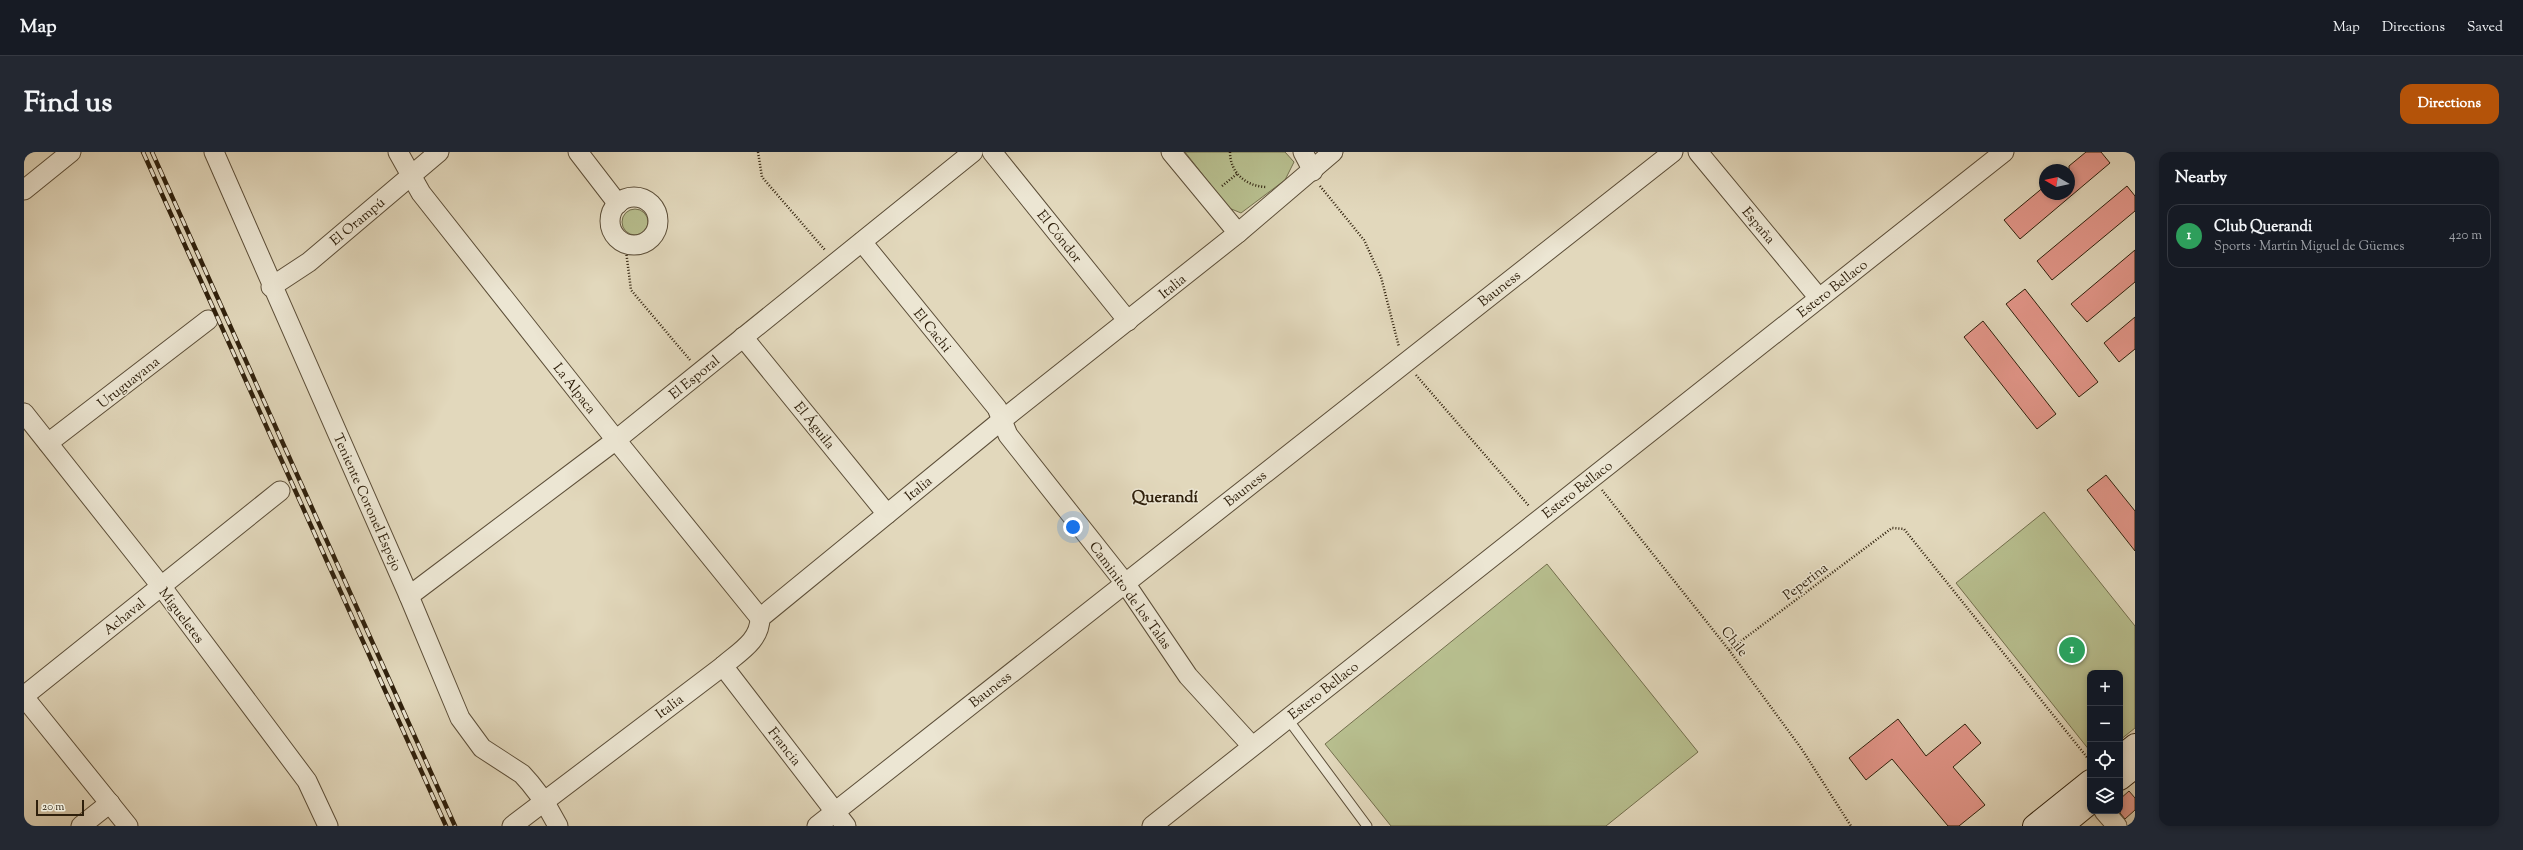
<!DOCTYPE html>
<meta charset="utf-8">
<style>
:root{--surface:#171b24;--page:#242831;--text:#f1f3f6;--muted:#9ea1a6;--line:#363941;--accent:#b45309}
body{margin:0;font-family:"Sorts Mill Goudy",serif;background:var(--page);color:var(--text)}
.controls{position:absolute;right:12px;bottom:12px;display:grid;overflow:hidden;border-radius:8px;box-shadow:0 2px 6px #0003}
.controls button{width:36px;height:36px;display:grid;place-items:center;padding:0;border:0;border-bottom:1px solid var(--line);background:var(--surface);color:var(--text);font:20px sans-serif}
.compass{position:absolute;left:2015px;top:12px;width:36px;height:36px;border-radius:50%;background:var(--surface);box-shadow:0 2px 6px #0003;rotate:279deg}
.scale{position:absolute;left:12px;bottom:10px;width:48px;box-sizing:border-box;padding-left:4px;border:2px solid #2f200c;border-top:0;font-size:11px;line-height:14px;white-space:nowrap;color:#2f200c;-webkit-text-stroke:3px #ece6d3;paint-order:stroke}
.you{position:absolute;left:1049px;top:375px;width:14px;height:14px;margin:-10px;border:3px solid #fff;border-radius:50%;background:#1a73e8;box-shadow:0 0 0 6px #1a73e833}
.badge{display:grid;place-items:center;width:26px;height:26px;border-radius:50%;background:var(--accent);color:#fff;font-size:13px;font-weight:700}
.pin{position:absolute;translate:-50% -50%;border:2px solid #fff;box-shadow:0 1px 4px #0006}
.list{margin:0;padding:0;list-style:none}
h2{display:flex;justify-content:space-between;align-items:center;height:52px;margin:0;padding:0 16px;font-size:17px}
h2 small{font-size:13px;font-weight:400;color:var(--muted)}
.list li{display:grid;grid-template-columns:26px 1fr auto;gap:12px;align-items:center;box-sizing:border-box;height:64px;margin:0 8px 8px;padding:0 8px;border:1px solid var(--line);border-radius:12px}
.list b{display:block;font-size:15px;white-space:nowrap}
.list p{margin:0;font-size:13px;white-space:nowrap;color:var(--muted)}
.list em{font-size:13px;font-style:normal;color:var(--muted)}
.icon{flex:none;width:22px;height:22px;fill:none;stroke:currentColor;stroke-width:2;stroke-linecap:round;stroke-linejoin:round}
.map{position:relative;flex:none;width:2111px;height:674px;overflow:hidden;border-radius:12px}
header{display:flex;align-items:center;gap:24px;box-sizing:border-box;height:56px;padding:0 20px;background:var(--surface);border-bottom:1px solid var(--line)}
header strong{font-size:19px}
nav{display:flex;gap:22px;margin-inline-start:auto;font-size:14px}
.intro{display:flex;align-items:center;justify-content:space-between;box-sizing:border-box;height:96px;padding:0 24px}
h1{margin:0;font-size:28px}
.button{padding:10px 18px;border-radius:12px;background:var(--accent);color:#fff;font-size:14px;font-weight:700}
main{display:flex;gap:24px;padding:0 24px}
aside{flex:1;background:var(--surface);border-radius:12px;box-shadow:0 2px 6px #0003}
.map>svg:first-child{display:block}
</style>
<header>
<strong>Map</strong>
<nav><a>Map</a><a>Directions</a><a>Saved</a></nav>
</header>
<div class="intro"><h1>Find us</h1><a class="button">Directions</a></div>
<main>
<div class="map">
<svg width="2111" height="674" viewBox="0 0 2111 674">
<rect width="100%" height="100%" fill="#e2d8bc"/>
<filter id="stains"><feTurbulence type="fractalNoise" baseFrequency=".005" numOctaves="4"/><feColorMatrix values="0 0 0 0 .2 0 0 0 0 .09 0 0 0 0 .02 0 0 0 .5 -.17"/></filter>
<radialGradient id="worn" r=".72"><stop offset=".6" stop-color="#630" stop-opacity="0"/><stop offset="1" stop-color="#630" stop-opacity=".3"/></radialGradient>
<!-- green -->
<g fill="#b7be8e" stroke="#736f4d">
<polygon points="1161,0 1261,0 1270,10 1261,28 1217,61 1205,56"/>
<circle cx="611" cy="70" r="13"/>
<polygon points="2020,360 2111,474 2111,576 2096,588 2096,521 2066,521 2066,599 1932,431"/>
<polygon points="1523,412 1674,600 1582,674 1367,674 1301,592"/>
</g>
<!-- building -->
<g fill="#e4978b" stroke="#2f200c">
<polygon points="2062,0 2077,0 2086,11 1996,87 1980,68 2021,34 2021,42 2045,42 2045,14"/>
<polygon points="2103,34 2111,44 2111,59 2028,128 2013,109"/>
<polygon points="2111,98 2111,130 2063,170 2047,152"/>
<polygon points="2001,137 2074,230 2055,245 1982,152"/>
<polygon points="2111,165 2111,197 2095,210 2080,191"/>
<polygon points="1959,169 2032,262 2013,277 1940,185"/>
<polygon points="2082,323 2111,359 2111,399 2063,338"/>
<polygon points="1874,567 1902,604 1941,572 1957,591 1929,615 1961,653 1935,674 1924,674 1868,607 1842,628 1825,606"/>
<polygon points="2105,639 2111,646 2111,658 2101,667 2096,661 2096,647"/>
</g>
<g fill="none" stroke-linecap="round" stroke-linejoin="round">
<!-- service casing -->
<g stroke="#5c4e38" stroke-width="11">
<polyline id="service" points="1263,566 1343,674"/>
</g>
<!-- minor casing -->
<g stroke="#5c4e38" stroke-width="21">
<g id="minor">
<polyline points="190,0 385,444 436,566 458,596 498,622 506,631 520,649 534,674"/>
<polyline points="374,0 397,41 592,288 736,466"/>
<polyline points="554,0 594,52"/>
<polyline points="968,0 1104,169"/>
<polyline points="1147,0 1214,81"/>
<polyline points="1279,0 1289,19"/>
<polyline points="1674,0 1795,146"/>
<polyline points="0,38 47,0"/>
<circle cx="610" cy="69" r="24"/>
<polyline points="838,90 973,256 984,283 1101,431 1164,524 1228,594"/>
<polyline points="247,135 285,110 415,0"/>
<polyline points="719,185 863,362"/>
<polyline points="0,261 137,434 283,629 304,674"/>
<polyline points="24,291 184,168"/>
<polyline points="385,444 592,288 949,0"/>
<polyline points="736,466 978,268 1214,81 1309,0"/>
<polyline points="699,514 822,674"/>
<polyline points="0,544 256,339"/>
<polyline points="0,545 104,674"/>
<polyline points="2080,659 2093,674"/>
<polyline points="57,674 86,651"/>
<path d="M488 674 699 514C715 500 736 489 736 466"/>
<polyline points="793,674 1649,0"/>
<polyline points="1128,674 1980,0"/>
</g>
</g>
<!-- secondary casing -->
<g stroke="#2f200c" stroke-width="24">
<g id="secondary">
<polyline points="2096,605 2111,593"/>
<polyline points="2096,627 2111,615"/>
<polyline points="2010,674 2066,629"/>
<polyline points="2038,674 2066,651"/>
</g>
</g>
<!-- path -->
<g stroke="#2f200c" stroke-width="2.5" stroke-dasharray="1 2" stroke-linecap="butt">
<polyline points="734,0 738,25 801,98"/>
<path d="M1206 0C1206 20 1221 34 1242 35"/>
<polyline points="1198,34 1213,22"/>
<polyline points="1296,34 1340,88 1357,125 1375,195"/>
<polyline points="601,91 607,138 666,208"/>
<polyline points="1392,223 1505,354"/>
<polyline points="1578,338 1705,498 1777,596 1827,674"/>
<polyline points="1705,498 1868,376 1880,377 2066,609"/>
</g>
<!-- service -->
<use href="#service" stroke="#ece6d3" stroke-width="9"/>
<!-- minor -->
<use href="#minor" stroke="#ece6d3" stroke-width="19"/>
<!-- secondary -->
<use href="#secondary" stroke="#ece6d3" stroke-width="22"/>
<!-- rail casing -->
<g stroke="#2f200c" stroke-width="4.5">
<g id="rail">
<polyline points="119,0 422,674"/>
<polyline points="128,0 431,674"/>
</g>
</g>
<!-- rail -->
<use href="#rail" stroke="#ece6d3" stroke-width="3" stroke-dasharray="9" stroke-linecap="butt"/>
</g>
<g text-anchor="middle" stroke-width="3" stroke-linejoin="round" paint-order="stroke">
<!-- street labels -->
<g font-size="14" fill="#2f200c" stroke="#ece6d3">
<text transform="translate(333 69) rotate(-40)" y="5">El Orampú</text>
<text transform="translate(1735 73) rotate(50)" y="5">España</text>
<text transform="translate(1036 84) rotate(51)" y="5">El Cóndor</text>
<text transform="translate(1148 134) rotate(-39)" y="5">Italia</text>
<text transform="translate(1475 136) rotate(-38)" y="5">Bauness</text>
<text transform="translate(1808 136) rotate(-38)" y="5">Estero Bellaco</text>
<text transform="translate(909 178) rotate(51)" y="5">El Cachi</text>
<text transform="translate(670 225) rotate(-39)" y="5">El Esporal</text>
<text transform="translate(104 230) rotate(-38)" y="5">Uruguayana</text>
<text transform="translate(551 236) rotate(52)" y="5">La Alpaca</text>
<text transform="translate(791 273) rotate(51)" y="5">El Águila</text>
<text transform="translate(894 336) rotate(-39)" y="5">Italia</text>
<text transform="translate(1221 336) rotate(-38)" y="5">Bauness</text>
<text transform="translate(1553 337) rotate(-38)" y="5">Estero Bellaco</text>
<text transform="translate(344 350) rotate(66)" y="5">Teniente Coronel Espejo</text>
<text transform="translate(1781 429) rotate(-37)" y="5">Peperina</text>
<text transform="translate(1107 443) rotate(54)" y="5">Caminito de los Talas</text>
<text transform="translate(158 463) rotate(53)" y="5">Migueletes</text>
<text transform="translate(100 464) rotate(-39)" y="5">Achaval</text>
<text transform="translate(1711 489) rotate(52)" y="5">Chile</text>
<text transform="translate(966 537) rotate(-38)" y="5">Bauness</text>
<text transform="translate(1299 538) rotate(-38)" y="5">Estero Bellaco</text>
<text transform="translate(645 554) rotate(-37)" y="5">Italia</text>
<text transform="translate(761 594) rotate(52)" y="5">Francia</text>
</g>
<!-- quarter labels -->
<g font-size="16" font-weight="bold" fill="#2f200c" stroke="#ece6d3">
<text x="1141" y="350">Querandí</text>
</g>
</g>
<rect width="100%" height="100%" filter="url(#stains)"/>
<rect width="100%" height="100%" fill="url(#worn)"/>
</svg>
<div class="controls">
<button>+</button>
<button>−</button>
<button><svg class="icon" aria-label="locate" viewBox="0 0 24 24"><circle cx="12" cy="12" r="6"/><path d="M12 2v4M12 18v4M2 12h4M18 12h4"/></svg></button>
<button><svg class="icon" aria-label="layers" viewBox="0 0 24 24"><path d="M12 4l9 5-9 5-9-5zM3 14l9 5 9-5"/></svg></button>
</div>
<svg class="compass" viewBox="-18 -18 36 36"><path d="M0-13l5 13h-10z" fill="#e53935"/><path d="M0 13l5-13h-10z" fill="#9ea1a6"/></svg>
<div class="scale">20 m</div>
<div class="you"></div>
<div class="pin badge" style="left:2048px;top:498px;background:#2e9e5b">1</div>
</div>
<aside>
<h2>Nearby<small></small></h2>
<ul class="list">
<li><span class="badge" style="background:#2e9e5b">1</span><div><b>Club Querandi</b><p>Sports · Martín Miguel de Güemes</p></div><em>420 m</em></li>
</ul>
</aside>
</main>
